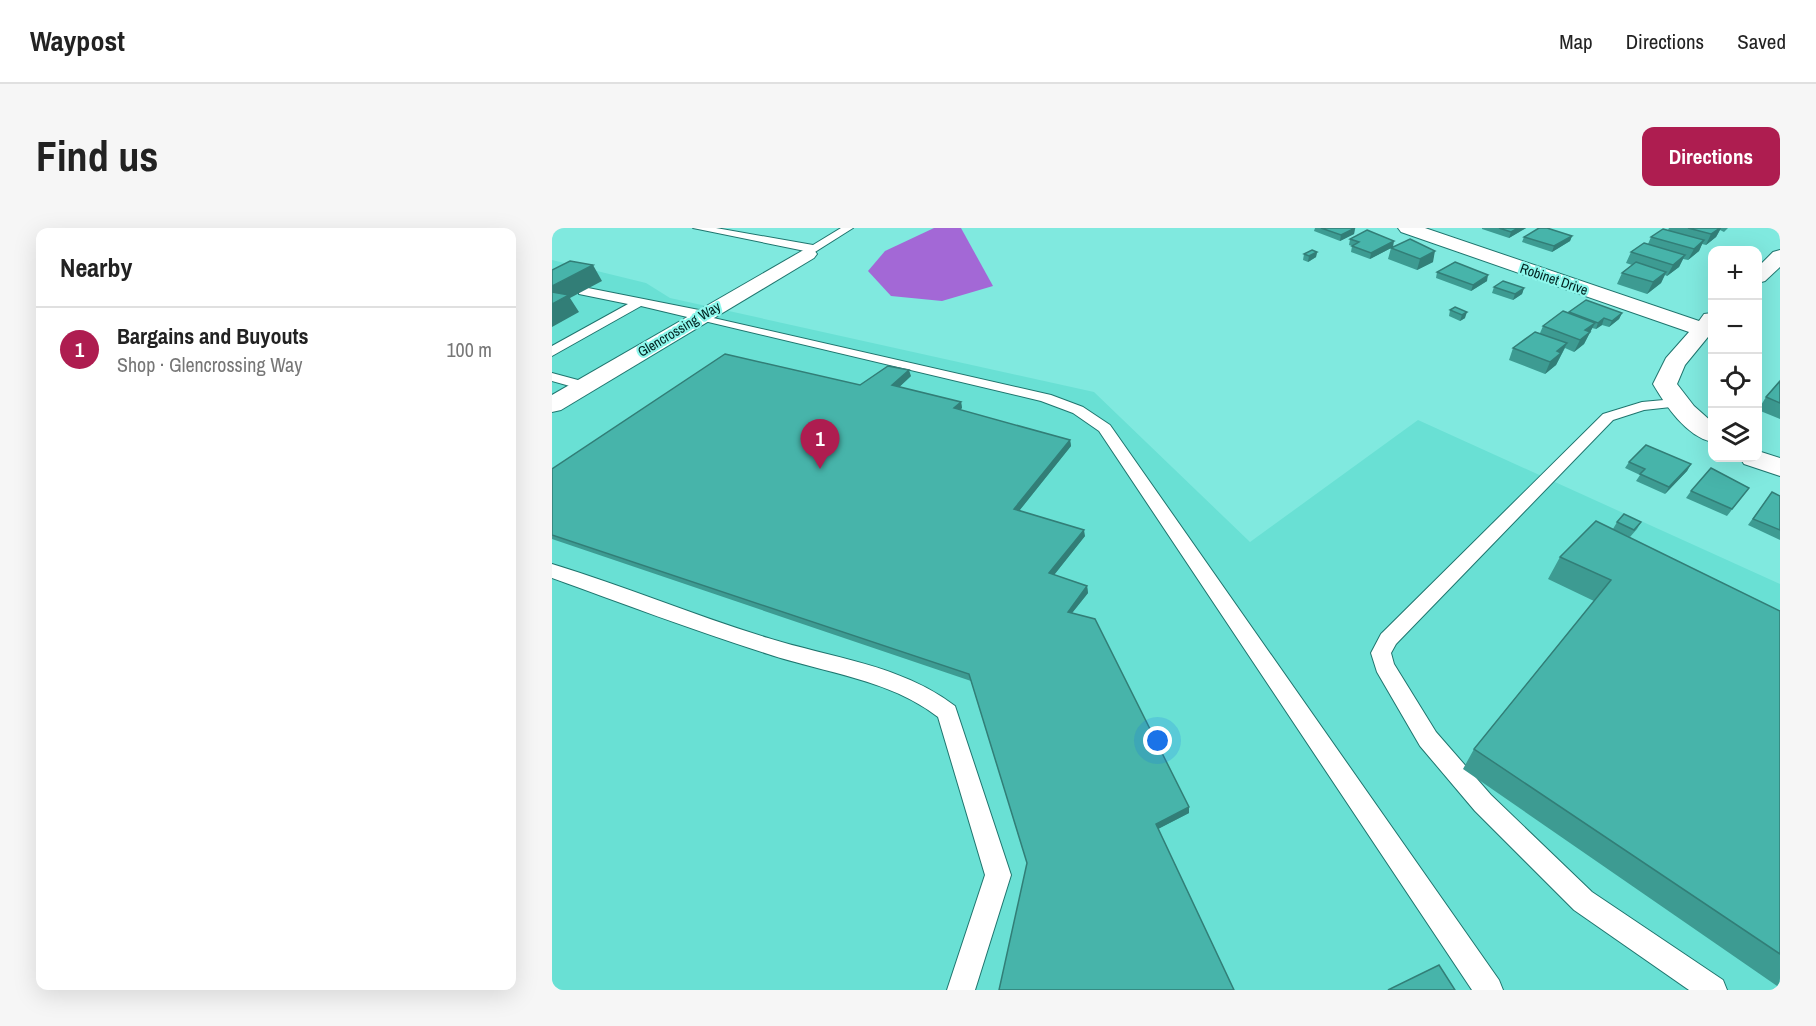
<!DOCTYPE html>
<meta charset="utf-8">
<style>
:root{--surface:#fff;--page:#f6f6f6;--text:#222;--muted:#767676;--line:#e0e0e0;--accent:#ae1d50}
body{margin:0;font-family:"Archivo Narrow",sans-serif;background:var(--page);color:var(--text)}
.controls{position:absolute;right:18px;top:18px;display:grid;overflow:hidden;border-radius:12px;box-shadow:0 6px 24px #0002}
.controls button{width:54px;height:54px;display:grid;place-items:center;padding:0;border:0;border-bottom:2px solid var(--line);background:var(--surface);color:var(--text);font:30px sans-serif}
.you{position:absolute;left:606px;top:513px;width:21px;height:21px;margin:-15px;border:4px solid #fff;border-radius:50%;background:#1a73e8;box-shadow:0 0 0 9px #1a73e833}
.badge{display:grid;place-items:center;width:39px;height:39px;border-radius:50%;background:var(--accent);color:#fff;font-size:20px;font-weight:700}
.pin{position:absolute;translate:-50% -50px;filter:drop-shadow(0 2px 3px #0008)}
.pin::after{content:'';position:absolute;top:32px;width:21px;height:18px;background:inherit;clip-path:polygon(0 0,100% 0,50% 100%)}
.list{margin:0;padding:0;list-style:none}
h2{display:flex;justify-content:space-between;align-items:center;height:78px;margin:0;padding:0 24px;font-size:26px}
h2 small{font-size:20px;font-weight:400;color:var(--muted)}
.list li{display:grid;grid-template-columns:39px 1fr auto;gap:18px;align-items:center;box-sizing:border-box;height:84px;padding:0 24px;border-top:2px solid var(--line)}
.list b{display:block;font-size:22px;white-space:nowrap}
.list p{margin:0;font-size:20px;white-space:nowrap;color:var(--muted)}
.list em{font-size:20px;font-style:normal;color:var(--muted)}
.icon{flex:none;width:33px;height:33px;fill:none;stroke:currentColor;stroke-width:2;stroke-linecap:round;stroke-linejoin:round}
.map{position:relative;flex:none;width:1228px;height:762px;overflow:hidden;border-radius:12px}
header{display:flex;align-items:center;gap:36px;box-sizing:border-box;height:84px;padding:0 30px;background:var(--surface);border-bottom:2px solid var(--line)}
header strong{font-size:28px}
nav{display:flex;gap:33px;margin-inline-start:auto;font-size:21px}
.intro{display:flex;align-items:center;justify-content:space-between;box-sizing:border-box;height:144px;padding:0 36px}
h1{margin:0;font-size:42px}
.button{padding:15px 27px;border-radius:12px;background:var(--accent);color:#fff;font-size:21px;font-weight:700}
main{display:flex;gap:36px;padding:0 36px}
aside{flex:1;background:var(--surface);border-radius:12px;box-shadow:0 6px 24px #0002}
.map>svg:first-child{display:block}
</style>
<header>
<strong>Waypost</strong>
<nav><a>Map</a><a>Directions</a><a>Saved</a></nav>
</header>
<div class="intro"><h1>Find us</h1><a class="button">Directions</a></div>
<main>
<aside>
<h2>Nearby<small></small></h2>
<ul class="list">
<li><span class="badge">1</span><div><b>Bargains and Buyouts</b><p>Shop · Glencrossing Way</p></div><em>100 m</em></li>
</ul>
</aside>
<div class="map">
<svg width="1228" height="762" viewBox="0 0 1228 762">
<rect width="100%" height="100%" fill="#80e9df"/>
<!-- built -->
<polygon fill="#69e0d4" points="0,32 94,55 118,70 542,164 698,314 866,192 1228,356 1228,762 0,762"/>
<!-- water -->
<polygon fill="#a368d6" points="382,0 409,0 441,58 390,73 339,68 316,43 333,23"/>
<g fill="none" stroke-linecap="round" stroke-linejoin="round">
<!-- lane casing -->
<g stroke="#1f756e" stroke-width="2">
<g id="lane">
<polygon points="141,0 164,0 261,17 289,0 301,0 255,29 249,26 253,23"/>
<polygon points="31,59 152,83 156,84 157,89 499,167 531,179 558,197 947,752 951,762 920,762 547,203 521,185 489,173 89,78 0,128 0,118 76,76 27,66 27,60"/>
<polygon points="0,145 37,155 39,158 32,162 0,153"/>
<polygon points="1123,171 1128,172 1130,175 1128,178 1092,182 1061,192 844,416 839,425 842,436 884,504 939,567 1040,664 1171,752 1175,762 1137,762 1022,682 923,583 868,518 825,444 819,425 829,406 1051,186 1090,174"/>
<path d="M0 336C73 358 143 388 216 410 279 430 348 436 403 478L459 647 423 762H395L433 647 386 489C337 451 273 445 216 426 143 403 72 376 0 350Z"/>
</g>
</g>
<!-- street casing -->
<g stroke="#1f756e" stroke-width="2">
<g id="street">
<path d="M846 0H873L1147 93 1152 86 1160 85V104L1133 137 1125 156 1142 178 1160 194V214C1134 208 1114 178 1101 156L1114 130 1137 104 849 4Z"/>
<polygon points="255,20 262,22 265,26 262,30 9,182 0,184 0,167"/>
<polygon points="1228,22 1228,39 1213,53 1206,55 1206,39 1221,24"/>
<polygon points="1206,223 1228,230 1228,248 1192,236 1188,230 1206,230"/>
</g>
</g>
<!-- lane -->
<use href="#lane" fill="#fff" fill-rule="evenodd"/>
<!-- street -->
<use href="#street" fill="#fff" fill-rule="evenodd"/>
</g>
<!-- wall -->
<g fill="#3d9b92">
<polygon points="763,0 803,0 802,6 788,13 762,3"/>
<polygon points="930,0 974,0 957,10 930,1"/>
<polygon points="1117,0 1176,0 1172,4 1168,2 1164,9 1154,17 1150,16 1147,23 1136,32 1131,31 1127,39 1115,48 1113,47 1109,55 1095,66 1065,56 1070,45 1080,37 1074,35 1079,24 1096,16 1099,9 1116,2"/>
<polygon points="1020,8 1018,13 1000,24 970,14 972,9"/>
<polygon points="798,11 841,19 881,34 865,42 836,31 839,20 818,31 799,24 800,18 797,17"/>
<polygon points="765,24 764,29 756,34 751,32 752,26"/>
<polygon points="885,44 935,53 919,63 884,50"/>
<polygon points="942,59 972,60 970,66 961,72 940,65"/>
<polygon points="903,79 913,90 908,93 897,88 898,82"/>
<polygon points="1017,84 1070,85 1067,91 1057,99 1050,97 1044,101 1040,100 1032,116 1022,124 1013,120 1004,137 993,146 957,132 961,120 988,105 991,98"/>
<polygon points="359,148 347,159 409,174 410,180 408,182 518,212 519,218 467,283 533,308 502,347 535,358 536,365 520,385 637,579 637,585 606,601 475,635 419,453 0,311 0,241"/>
<polygon points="1228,153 1228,191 1206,182 1214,169"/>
<polygon points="1077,234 1139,236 1135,243 1113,266 1084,253 1088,247 1073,240"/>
<polygon points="1197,260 1175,288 1134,270 1139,263"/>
<polygon points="1220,264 1228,268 1228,312 1196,297"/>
<polygon points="1065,294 1089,294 1085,301 1078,309 1061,301"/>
<polygon points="1008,329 1228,383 1228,760 911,541 922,521 1042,373 996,351"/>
</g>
<!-- shaded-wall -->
<g fill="#327e77">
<polygon points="803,0 802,6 788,13 789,7"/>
<polygon points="966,0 974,0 957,10 959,4"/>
<polygon points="1168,0 1169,0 1164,9 1154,17 1159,6"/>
<polygon points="1020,8 1018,13 1000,24 1002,18"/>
<polygon points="1152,12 1147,23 1136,32 1142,21"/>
<polygon points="842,13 841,19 818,31 819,25"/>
<polygon points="883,23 881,34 865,42 868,31"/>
<polygon points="765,24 764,29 756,34 757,28"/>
<polygon points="1133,27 1127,39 1115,48 1121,37"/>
<polygon points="41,37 50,53 18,70 27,84 0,99 0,58"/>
<polygon points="1114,44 1109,55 1095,66 1101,54"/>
<polygon points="936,47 935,53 919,63 921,57"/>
<polygon points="972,60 970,66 961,72 963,66"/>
<polygon points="915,84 913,90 908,93 910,87"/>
<polygon points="1070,85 1067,91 1057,99 1060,93"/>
<polygon points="1052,90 1050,97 1044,101 1046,95"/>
<polygon points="1043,95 1032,116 1022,124 1033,102"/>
<polygon points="1015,115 1004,137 993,146 998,134 1005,123"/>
<polygon points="357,142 359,148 342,164 340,157"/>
<polygon points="409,174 410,180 403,186 402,180"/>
<polygon points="518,212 519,218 463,288 462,281"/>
<polygon points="1139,236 1135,243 1113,266 1117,259"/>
<polygon points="532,302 533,308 498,352 497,345"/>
<polygon points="535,358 536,365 516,390 516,384"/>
<polygon points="637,579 637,585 604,602 604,596"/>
</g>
<!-- building -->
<g fill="#47b4aa" stroke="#327e77" stroke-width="1.5">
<polygon points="769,0 803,0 789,7"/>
<polygon points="947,0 966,0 959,4"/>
<polygon points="987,0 995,0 1020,8 1002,18 972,9"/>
<polygon points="1136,0 1168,0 1159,6"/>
<polygon points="1111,1 1152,12 1142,21 1099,9"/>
<polygon points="815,2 842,13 819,25 800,18 807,14 798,11"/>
<polygon points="858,11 883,23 868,31 839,20"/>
<polygon points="1092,15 1133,27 1121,37 1079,24"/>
<polygon points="760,22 765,24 757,28 752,26"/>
<polygon points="18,33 41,37 0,58 0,42"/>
<polygon points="903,34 936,47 921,57 885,44"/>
<polygon points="1084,34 1114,44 1101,54 1070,45"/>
<polygon points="951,53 972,60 963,66 942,59"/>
<polygon points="0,64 17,67 0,76"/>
<polygon points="1034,72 1070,85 1060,93 1052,90 1046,95 1017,84"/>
<polygon points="903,79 915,84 910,87 898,82"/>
<polygon points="1011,83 1043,95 1033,102 1038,104 1028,112 991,98"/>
<polygon points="983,104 1015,115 1005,123 1009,125 998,134 961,120"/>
<polygon points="173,126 308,157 336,138 357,142 340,157 409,174 402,180 518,212 462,281 532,302 497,345 535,358 516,384 543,391 637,579 604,596 682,762 447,762 475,635 417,446 0,307 0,241"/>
<polygon points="1228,153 1228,175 1214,169"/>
<polygon points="1094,217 1139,236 1117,259 1088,246 1093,241 1077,234"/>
<polygon points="1159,240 1197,260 1180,281 1139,263"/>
<polygon points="1220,264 1228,268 1228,302 1201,291"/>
<polygon points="1072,286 1089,294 1082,302 1065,294"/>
<polygon points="1044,293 1228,383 1228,726 922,521 1059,352 1008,329"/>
<polygon points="887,737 903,762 836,762"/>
</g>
<g text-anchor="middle" stroke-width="4.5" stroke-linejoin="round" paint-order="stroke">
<!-- far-street labels -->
<g font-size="14" fill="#002320" stroke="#8df7ec">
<text transform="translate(1002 51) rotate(19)" y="5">Robinet Drive</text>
<text transform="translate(127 101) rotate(-31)" y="5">Glencrossing Way</text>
</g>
</g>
</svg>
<div class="controls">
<button>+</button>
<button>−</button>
<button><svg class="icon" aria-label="locate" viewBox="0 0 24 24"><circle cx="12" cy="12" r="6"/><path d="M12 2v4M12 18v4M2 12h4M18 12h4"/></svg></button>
<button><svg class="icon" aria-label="layers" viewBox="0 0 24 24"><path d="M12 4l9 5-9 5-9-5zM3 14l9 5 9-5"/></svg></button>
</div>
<div class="you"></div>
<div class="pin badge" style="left:268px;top:241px">1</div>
</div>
</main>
